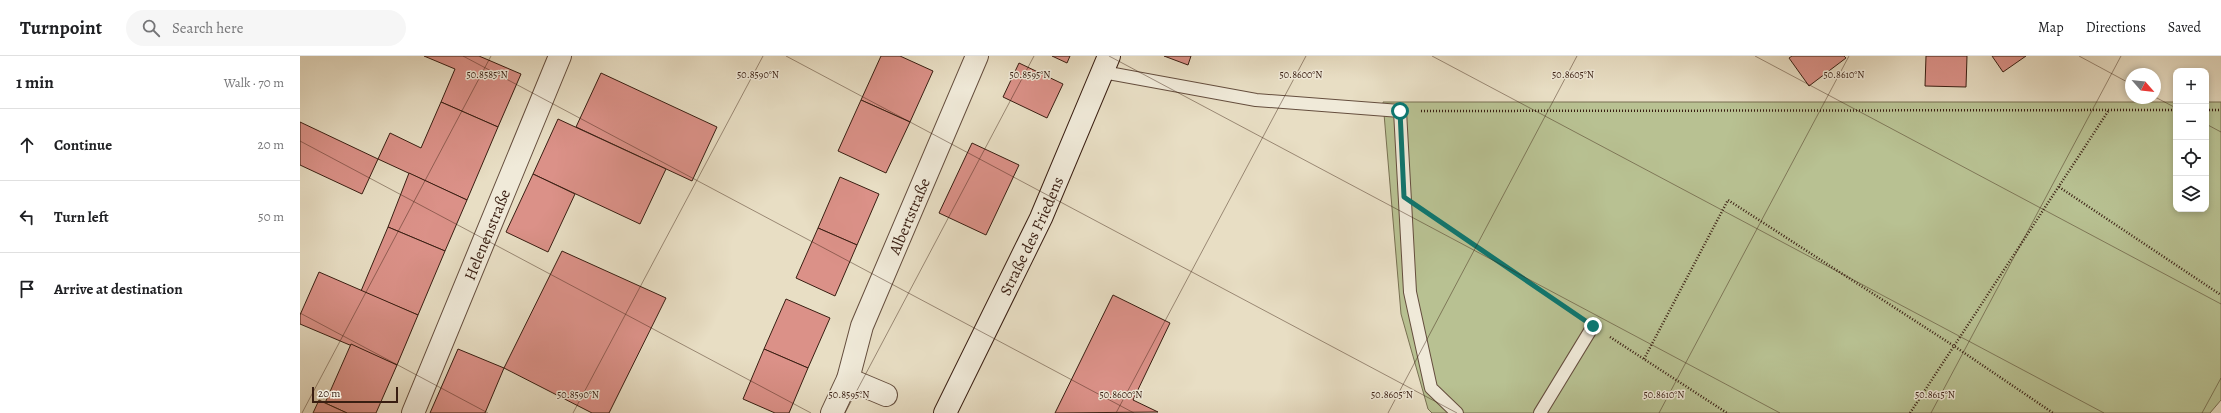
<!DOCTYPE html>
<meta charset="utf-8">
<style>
:root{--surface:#fff;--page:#f6f6f6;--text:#202124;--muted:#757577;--line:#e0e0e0}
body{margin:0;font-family:Alegreya,serif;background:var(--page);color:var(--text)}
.controls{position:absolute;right:12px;top:12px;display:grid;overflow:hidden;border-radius:8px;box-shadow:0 2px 6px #0003}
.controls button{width:36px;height:36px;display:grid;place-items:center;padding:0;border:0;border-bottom:1px solid var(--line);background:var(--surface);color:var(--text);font:20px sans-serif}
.compass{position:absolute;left:1825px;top:12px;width:36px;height:36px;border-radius:50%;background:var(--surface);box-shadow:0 2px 6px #0003;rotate:118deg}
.scale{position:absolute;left:12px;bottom:10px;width:86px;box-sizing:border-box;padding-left:4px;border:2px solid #391e12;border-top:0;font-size:11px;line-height:14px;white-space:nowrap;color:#391e12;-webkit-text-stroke:3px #f0ead9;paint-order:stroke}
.stop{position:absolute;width:12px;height:12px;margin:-9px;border:3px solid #0f766e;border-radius:50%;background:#fff}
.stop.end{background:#0f766e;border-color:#fff;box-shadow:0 1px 4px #0008}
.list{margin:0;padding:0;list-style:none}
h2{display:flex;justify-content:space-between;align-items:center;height:52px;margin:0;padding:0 16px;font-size:17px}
h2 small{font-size:13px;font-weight:400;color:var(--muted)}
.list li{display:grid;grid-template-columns:26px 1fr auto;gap:12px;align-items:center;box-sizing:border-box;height:72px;padding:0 16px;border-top:1px solid var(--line)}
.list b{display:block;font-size:15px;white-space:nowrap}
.list em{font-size:13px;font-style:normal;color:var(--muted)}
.icon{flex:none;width:22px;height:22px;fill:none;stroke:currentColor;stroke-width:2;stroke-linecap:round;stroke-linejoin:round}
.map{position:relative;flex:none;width:1921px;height:357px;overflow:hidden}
header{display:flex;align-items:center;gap:24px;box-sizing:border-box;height:56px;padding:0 20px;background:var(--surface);border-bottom:1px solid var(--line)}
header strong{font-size:19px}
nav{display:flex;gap:22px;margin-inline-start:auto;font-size:14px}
.search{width:280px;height:36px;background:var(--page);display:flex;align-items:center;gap:10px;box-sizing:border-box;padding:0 14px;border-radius:22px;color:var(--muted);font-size:15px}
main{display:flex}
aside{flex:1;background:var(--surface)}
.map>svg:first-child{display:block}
</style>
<header>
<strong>Turnpoint</strong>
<div class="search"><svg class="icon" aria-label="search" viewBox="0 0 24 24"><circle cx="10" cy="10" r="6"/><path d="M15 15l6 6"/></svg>Search here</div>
<nav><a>Map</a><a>Directions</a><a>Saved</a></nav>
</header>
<main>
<aside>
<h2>1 min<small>Walk · 70 m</small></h2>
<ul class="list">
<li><svg class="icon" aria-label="ahead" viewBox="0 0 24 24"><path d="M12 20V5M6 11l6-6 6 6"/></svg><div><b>Continue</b></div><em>20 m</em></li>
<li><svg class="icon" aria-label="left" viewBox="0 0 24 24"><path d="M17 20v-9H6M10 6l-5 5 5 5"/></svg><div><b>Turn left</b></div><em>50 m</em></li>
<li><svg class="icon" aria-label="arrive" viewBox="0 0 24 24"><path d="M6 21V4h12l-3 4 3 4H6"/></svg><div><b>Arrive at destination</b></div></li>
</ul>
</aside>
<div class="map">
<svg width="1921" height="357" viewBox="0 0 1921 357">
<rect width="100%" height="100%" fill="#e8dec4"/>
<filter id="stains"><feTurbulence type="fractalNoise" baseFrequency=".005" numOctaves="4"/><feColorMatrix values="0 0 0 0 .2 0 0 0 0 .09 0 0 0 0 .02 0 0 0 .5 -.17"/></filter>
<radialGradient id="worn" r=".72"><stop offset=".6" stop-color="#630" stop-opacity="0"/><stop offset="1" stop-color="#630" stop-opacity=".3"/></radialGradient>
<!-- green -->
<polygon fill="#b8c192" stroke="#787052" points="1083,46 1876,46 1876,153 1906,153 1906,46 1921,46 1921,344 1910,357 1132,357 1128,353 1101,258"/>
<!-- building -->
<g fill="#db9188" stroke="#391e12">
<polygon points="124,0 179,0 221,18 198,71 141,46 155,13"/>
<polygon points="581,0 600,0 633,15 610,66 561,44"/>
<polygon points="752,0 770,0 767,7"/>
<polygon points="864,0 891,0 888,9"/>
<polygon points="1492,0 1544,0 1546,2 1509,30 1489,2"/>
<polygon points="1626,0 1667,0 1666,31 1625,30"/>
<polygon points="1692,0 1726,0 1703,16"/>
<polygon points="719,7 763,28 747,62 703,41"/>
<polygon points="301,17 417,71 392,125 276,71"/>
<polygon points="561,44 610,66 586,117 538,95"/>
<polygon points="141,46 198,71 167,144 78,103 90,77 121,92"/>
<polygon points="258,63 366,113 340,168 233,118"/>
<polygon points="0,66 78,103 62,138 0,109"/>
<polygon points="672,87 719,109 686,179 639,157"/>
<polygon points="109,117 167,144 145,195 88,171"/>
<polygon points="233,118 275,138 248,196 206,176"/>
<polygon points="540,121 579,138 557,189 518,172"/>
<polygon points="88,171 145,195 118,259 61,235"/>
<polygon points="518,172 557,189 535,240 496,222"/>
<polygon points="262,195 366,242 309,357 292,357 204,312"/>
<polygon points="19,216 118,259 97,309 0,268 0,259"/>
<polygon points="813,239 870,267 833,344 858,356 755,357"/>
<polygon points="486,243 530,262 508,312 464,293"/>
<polygon points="51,288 97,309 76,357 47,357 25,347"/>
<polygon points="158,293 204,312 185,357 130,357"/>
<polygon points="464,293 508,312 489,357 475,357 443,343"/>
<polygon points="19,344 25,347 47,357 13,357"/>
</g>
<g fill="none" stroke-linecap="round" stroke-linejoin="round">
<!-- service casing -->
<g stroke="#654e3e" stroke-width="14">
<g id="service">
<polyline points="803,16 956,44 1100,55 1110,236 1131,332 1157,357"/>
<polyline points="1240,357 1293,270"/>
</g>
</g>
<!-- minor casing -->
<g stroke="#654e3e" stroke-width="24">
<g id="minor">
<polyline points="548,323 586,339"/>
<path id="s1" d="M113 357 260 0"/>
<path id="s2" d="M532 357 548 323 562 270 677 0"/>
</g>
</g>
<!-- secondary casing -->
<g stroke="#391e12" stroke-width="24">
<g id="secondary">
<path id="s3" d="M645 357 741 162 809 0"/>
</g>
</g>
<!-- path -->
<g stroke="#391e12" stroke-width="2.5" stroke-dasharray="1 2" stroke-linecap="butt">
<polyline points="1906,54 1921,54"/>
<polyline points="1121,55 1876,54"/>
<polyline points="1759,131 1921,239"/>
<polyline points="1126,156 1276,258"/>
<polyline points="1310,281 1427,357"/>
<polyline points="1344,303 1428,144 1654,290 1753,357"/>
<polyline points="1610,357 1809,54"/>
</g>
<!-- service -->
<use href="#service" stroke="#f0ead9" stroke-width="12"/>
<!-- minor -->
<use href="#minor" stroke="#f0ead9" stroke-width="22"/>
<!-- secondary -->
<use href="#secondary" stroke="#f0ead9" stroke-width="22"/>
</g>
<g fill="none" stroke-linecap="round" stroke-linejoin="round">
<!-- route -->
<polyline stroke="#0f766e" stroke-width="5" points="1100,55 1104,141 1293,270"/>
</g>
<!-- ticks -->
<path fill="none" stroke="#391e12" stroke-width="1" stroke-opacity="0.45" d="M163 0 834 357M486 0 1157 357M809 0 1480 357M1132 0 1804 357M1455 0 1921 248M1779 0 1831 28M1855 41 1876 52M1906 68 1921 76M0 85 511 357M0 257 188 357M2 357 191 0M273 357 463 0M545 357 734 0M816 357 1006 0M1088 357 1277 0M1359 357 1549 0M1631 357 1821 0M1902 357 1921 322"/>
<g text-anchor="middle" stroke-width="3" stroke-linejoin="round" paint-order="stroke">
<!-- street labels -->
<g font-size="16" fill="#391e12" stroke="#f0ead9">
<text dy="6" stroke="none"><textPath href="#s2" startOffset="212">Albertstraße</textPath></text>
<text dy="6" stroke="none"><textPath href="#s1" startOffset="193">Helenenstraße</textPath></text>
<text dy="6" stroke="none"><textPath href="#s3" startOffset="197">Straße des Friedens</textPath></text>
</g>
</g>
<g font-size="10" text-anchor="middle" fill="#391e12" stroke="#f0ead9" stroke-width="3" stroke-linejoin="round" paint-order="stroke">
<text x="187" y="22">50.8585°N</text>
<text x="458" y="22">50.8590°N</text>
<text x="730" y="22">50.8595°N</text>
<text x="1001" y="22">50.8600°N</text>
<text x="1273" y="22">50.8605°N</text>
<text x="1544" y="22">50.8610°N</text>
<text x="278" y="342">50.8590°N</text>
<text x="549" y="342">50.8595°N</text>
<text x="821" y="342">50.8600°N</text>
<text x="1092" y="342">50.8605°N</text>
<text x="1364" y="342">50.8610°N</text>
<text x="1635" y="342">50.8615°N</text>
</g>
<rect width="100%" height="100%" filter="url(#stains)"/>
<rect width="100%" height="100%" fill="url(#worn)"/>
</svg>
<div class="controls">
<button>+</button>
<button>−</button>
<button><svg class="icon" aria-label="locate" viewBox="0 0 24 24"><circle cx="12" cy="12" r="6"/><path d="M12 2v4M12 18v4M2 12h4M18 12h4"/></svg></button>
<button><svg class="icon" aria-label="layers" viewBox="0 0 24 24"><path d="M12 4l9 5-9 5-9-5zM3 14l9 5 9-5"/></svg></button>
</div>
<svg class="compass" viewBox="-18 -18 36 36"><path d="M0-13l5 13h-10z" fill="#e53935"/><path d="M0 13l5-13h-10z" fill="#757577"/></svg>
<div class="scale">20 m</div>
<div class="stop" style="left:1100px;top:55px"></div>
<div class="stop end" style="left:1293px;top:270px"></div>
</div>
</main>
